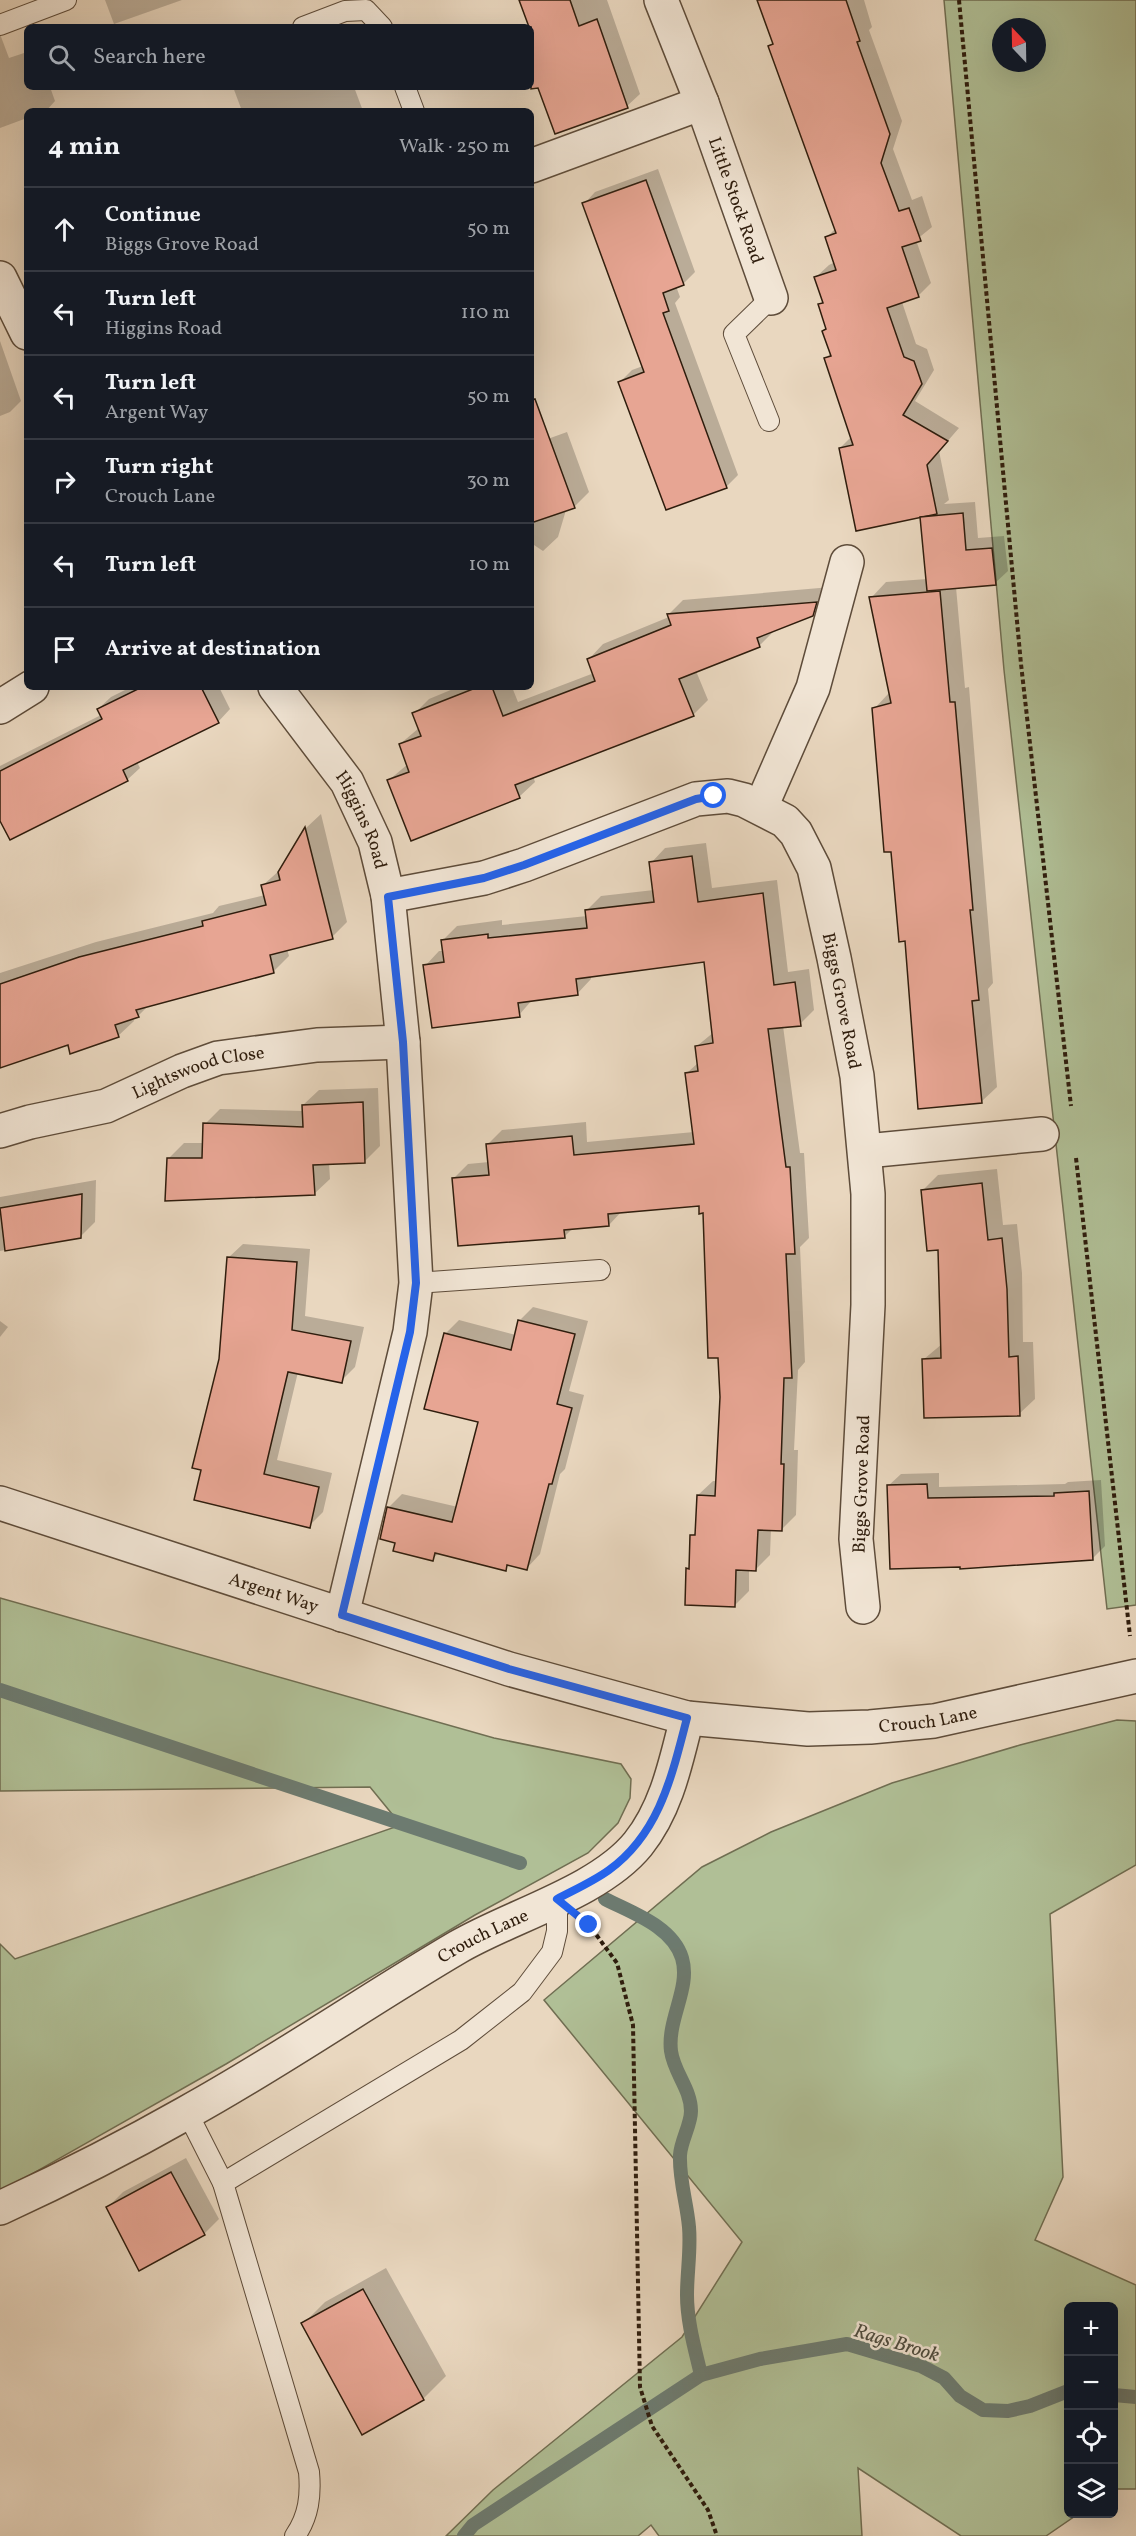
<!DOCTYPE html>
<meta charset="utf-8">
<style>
:root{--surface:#171b24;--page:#20242c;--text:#f1f3f6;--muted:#9ea1a6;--line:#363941}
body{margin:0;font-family:Vollkorn,serif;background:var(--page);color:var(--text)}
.controls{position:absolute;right:18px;bottom:18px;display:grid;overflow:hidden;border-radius:9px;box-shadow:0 6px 24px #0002}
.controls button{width:54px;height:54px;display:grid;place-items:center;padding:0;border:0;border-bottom:2px solid var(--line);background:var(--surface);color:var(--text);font:30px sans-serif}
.compass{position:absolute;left:992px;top:18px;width:54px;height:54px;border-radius:50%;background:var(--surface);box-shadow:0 6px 24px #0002;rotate:338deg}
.stop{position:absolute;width:18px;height:18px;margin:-14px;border:4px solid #2563eb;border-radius:50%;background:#fff}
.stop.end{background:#2563eb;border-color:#fff;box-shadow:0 2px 6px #0008}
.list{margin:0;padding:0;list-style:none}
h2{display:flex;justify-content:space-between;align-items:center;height:78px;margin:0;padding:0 24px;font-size:26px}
h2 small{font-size:20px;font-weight:400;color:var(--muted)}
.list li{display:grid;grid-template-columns:39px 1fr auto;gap:18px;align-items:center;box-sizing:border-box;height:84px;padding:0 24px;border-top:2px solid var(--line)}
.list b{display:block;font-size:22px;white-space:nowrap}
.list p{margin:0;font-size:20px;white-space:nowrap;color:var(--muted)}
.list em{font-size:20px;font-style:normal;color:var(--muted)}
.icon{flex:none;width:33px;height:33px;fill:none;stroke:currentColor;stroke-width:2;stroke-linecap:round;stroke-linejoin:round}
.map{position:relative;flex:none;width:1136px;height:2536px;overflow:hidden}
.search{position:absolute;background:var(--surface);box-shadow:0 6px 24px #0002;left:24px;top:24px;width:510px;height:66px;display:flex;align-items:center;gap:15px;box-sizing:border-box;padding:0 21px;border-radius:9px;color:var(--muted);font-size:22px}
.panel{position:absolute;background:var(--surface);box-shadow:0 6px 24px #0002;left:24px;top:108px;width:510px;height:582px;border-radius:9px}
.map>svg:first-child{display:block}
</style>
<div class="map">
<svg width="1136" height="2536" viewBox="0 0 1136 2536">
<rect width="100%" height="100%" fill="#e9d7bf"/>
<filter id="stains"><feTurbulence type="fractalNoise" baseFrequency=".00333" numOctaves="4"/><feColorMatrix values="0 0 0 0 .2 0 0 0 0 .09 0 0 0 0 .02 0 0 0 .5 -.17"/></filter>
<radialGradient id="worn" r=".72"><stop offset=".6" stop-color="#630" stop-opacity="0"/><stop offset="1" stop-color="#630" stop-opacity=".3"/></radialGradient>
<!-- green -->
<g fill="#b0bf96" stroke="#706e52" stroke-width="1.5" fill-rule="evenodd">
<path d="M944 0H1136V1605L1107 1609 1004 670ZM1001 27H1037V63H1001Z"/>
<polygon points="0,1598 494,1738 621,1764 631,1779 630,1798 618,1823 588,1853 475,1915 226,2064 0,2192 0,1944 15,1959 401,1825 370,1787 0,1791"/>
<polygon points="1117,1720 1136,1721 1136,1865 1050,1914 1063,2177 1035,2240 1136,2285 1136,2489 1114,2489 1114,2306 1068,2306 1068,2514 1078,2514 1046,2536 961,2536 858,2468 862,2536 659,2536 651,2525 638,2536 446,2536 493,2490 682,2337 742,2242 544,2000 702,1867 771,1832 892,1783 1020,1745"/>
</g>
<!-- shadow -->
<g fill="#0003">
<polygon points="105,0 182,0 114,24"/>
<polygon points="520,0 607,0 640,94 627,106 556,132 539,86 531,77 531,27"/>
<polygon points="758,0 864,0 872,27 869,30 902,121 893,149 912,200 922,196 932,227 916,240 931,283 918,296 902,302 916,344 927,349 934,370 915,401 959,428 939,451 949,500 944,504 975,502 978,538 1004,536 1008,571 995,583 956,587 965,688 969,687 993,983 988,989 997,1087 981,1102 906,940 874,709 889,693 871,598 886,582 927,579 922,518 840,448 852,436 826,358 831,353 824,331 827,328 819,305 824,300 816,277 829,265 835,262 827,237 836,228 770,46 774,42"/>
<polygon points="0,34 9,58 27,52 27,87 50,87 55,101 46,111 27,111 27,118 0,128"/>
<polygon points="233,87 354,87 363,111 242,111"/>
<polygon points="658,169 695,272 683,284 676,286 680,297 675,303 738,475 726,487 620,382 632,370 643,366 584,204 595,192"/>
<polygon points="27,208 27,221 24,211"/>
<polygon points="0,341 21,401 10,412 0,416"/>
<polygon points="567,432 589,492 574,507 566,510 558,537 543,551 531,543 531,445"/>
<polygon points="831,587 828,599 812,615 774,631 759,646 696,671 708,700 693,715 533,776 535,782 520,796 412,839 389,780 408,764 400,744 419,728 414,714 429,699 458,687 512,687 518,702 594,673 589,659 603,644 669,617 668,615 683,600"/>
<polygon points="131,687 219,687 230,709 218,722 137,762 140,768 127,780 0,817 0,766 101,715 98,709 111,697"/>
<polygon points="321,814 347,922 332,937 287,949 289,956 273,972 148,1006 138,1016 133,1018 134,1021 118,1036 69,1043 0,1066 0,973 96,942 213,913 219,906 265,895 262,886 281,869 306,828"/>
<polygon points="706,843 712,888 777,880 788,972 809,969 814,1010 800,1024 783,1026 800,1153 804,1153 809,1238 800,1247 805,1362 798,1370 794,1450 798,1450 796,1515 781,1530 771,1529 770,1555 755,1570 749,1569 749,1591 734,1606 687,1569 690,1566 692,1536 697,1531 698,1495 713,1481 717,1481 721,1397 719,1356 704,1212 700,1204 622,1211 609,1225 573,1228 564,1237 453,1179 468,1164 489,1162 488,1144 502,1130 586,1122 587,1142 694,1132 687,1073 699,1062 697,1046 714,1032 705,960 591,975 591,979 577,994 533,999 519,1015 425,966 439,951 444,951 443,940 457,926 502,920 502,925 587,916 587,910 601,896 654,890 651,863 665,848"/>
<polygon points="378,1088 380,1146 365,1161 329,1163 330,1179 314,1194 169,1158 184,1143 204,1143 205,1124 220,1109 304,1111 303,1105 319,1090"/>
<polygon points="997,1169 1003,1225 1017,1224 1022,1273 1023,1342 1033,1342 1035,1399 1019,1414 924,1359 942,1344 939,1248 922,1191 938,1175"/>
<polygon points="96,1180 95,1222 81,1236 0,1251 0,1197"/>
<polygon points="243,1244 310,1249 305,1316 364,1327 355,1367 341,1381 298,1372 277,1460 332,1473 323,1512 309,1526 203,1469 221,1359 228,1258"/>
<polygon points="533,1307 588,1321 569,1391 584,1395 565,1469 560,1474 540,1554 527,1568 510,1564 505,1569 439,1553 432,1559 397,1542 381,1538 389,1507 402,1494 458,1507 480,1421 445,1334 459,1320 516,1335 520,1320"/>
<polygon points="0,1321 8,1327 0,1337"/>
<polygon points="939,1473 939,1487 1065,1484 1068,1482 1101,1480 1105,1546 1093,1558 961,1565 888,1486 901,1474"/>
<polygon points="186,2158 219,2219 204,2234 107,2208 123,2192"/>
<polygon points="386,2268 446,2376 423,2399 363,2433 303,2324 325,2302"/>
</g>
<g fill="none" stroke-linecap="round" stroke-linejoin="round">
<!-- stream -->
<g stroke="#6d7b70" stroke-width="14">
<polyline points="0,1690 520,1863"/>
<path d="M605 1899C632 1913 672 1926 682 1958 691 1988 667 2019 671 2051 674 2073 691 2089 691 2111 691 2125 681 2140 680 2155 679 2180 687 2203 689 2227 691 2250 687 2272 687 2295 687 2322 695 2349 701 2375"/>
<polyline points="1114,2395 1136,2397"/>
<polyline points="464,2536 473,2525 701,2375 760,2359 847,2344 921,2366 944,2378 960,2396 983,2410 1008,2411 1030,2406 1068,2391"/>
</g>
</g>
<!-- building -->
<g fill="#e7a593" stroke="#2f1d0d" stroke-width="1.5">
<polygon points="519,0 570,0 579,26 597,19 628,108 555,134 538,88 531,89 531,27 529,27"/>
<polygon points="757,0 846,0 860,41 857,42 890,134 881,163 899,211 909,208 921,241 902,247 919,297 887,308 904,357 914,361 922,384 903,415 948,441 927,465 937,514 856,531 839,448 853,445 824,358 831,356 822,331 826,329 818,304 823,303 814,277 836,270 825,237 836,233 768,46 773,44"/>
<polygon points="646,180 684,285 663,293 669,311 663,313 727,488 666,510 618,382 644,372 582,203"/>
<polygon points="535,399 575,508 531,523 531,400"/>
<polygon points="963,513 966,550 992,548 996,585 927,591 920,517"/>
<polygon points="940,591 950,702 955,702 973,910 970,910 979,1000 972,1001 982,1103 918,1109 905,941 899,942 891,852 884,852 872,708 891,703 869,597"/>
<polygon points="817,602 813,616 757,638 760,647 679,679 694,716 515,785 520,798 411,841 387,780 409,772 399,744 421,736 412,713 478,687 492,687 503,716 595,681 587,659 671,625 667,614"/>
<polygon points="142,687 201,687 219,723 123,770 128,781 10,840 0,821 0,771 102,719 97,709"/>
<polygon points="305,827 333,939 270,955 274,973 136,1010 139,1017 115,1025 119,1037 70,1054 68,1045 0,1068 0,984 79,957 203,926 202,921 266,905 261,885 280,880 278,872"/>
<polygon points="692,856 698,902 763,893 774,985 795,982 801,1026 768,1029 786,1167 790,1167 795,1254 786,1254 792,1378 784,1378 781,1464 784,1464 782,1531 758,1530 756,1571 736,1570 735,1607 685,1605 686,1568 689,1569 690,1535 695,1535 697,1495 715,1496 720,1397 718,1358 708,1358 703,1213 699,1214 699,1206 608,1214 609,1226 564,1230 565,1238 458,1246 452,1178 489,1175 486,1144 572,1136 574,1155 694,1144 685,1073 698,1071 695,1046 713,1043 704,962 576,979 578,995 518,1003 520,1017 432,1028 423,965 444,962 441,940 488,934 488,938 587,928 585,910 654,902 649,862"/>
<polygon points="363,1102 365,1163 313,1165 315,1195 165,1201 167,1158 202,1158 203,1123 303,1127 302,1105"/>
<polygon points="982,1183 988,1240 1002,1238 1007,1289 1009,1357 1018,1356 1020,1416 924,1418 922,1359 941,1358 938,1250 927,1251 921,1190"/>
<polygon points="82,1194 81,1238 5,1251 0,1208"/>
<polygon points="227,1257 297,1262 292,1330 351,1341 342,1383 288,1372 264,1474 319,1487 310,1528 194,1500 201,1470 192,1468 219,1359"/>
<polygon points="518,1320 575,1334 557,1404 572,1408 552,1484 549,1484 527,1570 507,1565 506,1571 435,1553 433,1561 393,1551 395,1543 380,1539 387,1507 452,1522 478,1422 424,1409 444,1333 511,1350"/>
<polygon points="927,1484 928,1498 1054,1496 1054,1493 1089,1491 1093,1560 960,1569 960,1567 890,1569 887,1485"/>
<polygon points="171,2172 205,2235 139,2271 106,2207"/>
<polygon points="363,2289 424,2400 362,2435 301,2323"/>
</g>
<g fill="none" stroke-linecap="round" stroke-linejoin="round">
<!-- service casing -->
<g stroke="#5e4c3a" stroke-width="22">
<g id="service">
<polyline points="0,25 66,0"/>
<polyline points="303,27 345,11 366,10 382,27"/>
<polyline points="405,87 414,111"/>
<polyline points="769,421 734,334 771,298"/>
<polyline points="416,1283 600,1270"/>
<path d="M187 2112 223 2183 309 2472C311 2495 309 2516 295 2536"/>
<polyline points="223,2183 461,2040 522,1992 552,1952 557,1931 557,1899"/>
</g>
</g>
<!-- minor casing -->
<g stroke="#5e4c3a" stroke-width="36">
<g id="minor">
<path id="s1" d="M661 0 702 103 771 298"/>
<polyline points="531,166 702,103"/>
<polyline points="0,278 27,333"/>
<path id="s2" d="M275 687 347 782 375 842 388 896 403 1042 416 1283 410 1332 342 1615"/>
<polyline points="0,707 32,687"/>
<polyline points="761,807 813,688 847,562"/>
<path id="s3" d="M388 896 484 878 524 865 696 799 728 796 744 800 785 821 796 833 814 868 834 958 857 1076 868 1194V1305L856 1539 863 1607"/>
<path id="s4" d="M0 1131 30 1122 106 1106 182 1071 218 1058 317 1045 403 1042"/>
<polyline points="866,1151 1042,1134"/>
</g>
</g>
<!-- tertiary casing -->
<g stroke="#5e4c3a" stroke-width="36">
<g id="tertiary">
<path id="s5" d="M0 1503 509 1669 687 1718 808 1729 870 1727 934 1721 1136 1676"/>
<path id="s6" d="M0 2208C63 2179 126 2147 186 2113 279 2062 366 2001 458 1947 511 1916 599 1892 638 1844 667 1808 676 1761 687 1718"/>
</g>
</g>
<!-- path -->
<g stroke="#2f1d0d" stroke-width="4" stroke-dasharray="4.5 3" stroke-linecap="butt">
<polyline points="959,0 1021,664 1071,1106"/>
<polyline points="1076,1158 1130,1636"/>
<polyline points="592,1929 617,1963 633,2025 640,2387 652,2426 708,2510 717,2536"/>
</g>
<!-- service -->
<use href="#service" stroke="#f1e5d5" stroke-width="20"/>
<!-- minor -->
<use href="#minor" stroke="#f1e5d5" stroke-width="33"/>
<!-- tertiary -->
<use href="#tertiary" stroke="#f1e5d5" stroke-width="33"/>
</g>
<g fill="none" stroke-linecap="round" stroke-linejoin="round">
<!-- route -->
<path stroke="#2563eb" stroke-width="8" d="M589 1925 557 1899C574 1890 594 1881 609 1870 660 1833 672 1775 687 1718L509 1669 342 1615 410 1332 416 1283 403 1042 388 897 484 878 524 865 696 799 714 796"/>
</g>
<g text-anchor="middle" stroke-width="5" stroke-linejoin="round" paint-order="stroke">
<!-- street labels -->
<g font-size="18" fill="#2f1d0d" stroke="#f1e5d5">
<text dy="6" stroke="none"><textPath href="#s1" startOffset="214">Little Stock Road</textPath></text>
<text dy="6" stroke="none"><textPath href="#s2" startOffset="160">Higgins Road</textPath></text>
<text dy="6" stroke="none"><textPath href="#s3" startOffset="610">Biggs Grove Road</textPath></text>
<text dy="6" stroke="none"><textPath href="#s4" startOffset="208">Lightswood Close</textPath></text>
<text transform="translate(861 1484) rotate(-88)" y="6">Biggs Grove Road</text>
<text dy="6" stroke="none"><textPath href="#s5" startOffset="288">Argent Way</textPath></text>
<text dy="6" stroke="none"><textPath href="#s5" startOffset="962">Crouch Lane</textPath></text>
<text dy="6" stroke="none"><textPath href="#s6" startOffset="555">Crouch Lane</textPath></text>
</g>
<!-- water labels -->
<g font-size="20" font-style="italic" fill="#4e4c3f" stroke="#f1e5d5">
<text transform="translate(897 2342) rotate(17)" y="7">Rags Brook</text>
</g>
</g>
<rect width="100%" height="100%" filter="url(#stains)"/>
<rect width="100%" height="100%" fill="url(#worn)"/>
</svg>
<div class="controls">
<button>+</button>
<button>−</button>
<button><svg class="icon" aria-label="locate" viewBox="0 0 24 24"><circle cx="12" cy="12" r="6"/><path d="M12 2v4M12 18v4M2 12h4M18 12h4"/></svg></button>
<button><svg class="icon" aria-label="layers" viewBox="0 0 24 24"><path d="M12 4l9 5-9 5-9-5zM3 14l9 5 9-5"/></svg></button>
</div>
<svg class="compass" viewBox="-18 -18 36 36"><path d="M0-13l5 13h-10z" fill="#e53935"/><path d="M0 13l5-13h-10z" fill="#9ea1a6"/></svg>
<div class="stop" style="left:714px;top:796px"></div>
<div class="stop end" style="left:589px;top:1925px"></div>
<div class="search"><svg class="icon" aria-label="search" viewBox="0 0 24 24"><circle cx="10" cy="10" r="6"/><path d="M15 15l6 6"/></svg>Search here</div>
<section class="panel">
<h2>4 min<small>Walk · 250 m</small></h2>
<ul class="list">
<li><svg class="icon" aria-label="ahead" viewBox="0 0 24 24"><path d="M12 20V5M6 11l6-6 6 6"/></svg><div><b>Continue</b><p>Biggs Grove Road</p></div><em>50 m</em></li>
<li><svg class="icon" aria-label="left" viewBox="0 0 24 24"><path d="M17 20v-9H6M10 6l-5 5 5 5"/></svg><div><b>Turn left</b><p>Higgins Road</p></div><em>110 m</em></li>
<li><svg class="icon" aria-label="left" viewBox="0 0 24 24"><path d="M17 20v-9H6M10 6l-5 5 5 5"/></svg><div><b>Turn left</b><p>Argent Way</p></div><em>50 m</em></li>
<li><svg class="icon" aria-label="right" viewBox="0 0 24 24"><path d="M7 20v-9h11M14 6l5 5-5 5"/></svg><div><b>Turn right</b><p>Crouch Lane</p></div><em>30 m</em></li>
<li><svg class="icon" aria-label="left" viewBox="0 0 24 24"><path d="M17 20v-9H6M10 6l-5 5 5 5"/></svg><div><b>Turn left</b></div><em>10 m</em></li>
<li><svg class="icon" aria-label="arrive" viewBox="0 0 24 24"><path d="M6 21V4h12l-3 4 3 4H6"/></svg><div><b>Arrive at destination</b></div></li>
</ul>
</section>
</div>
